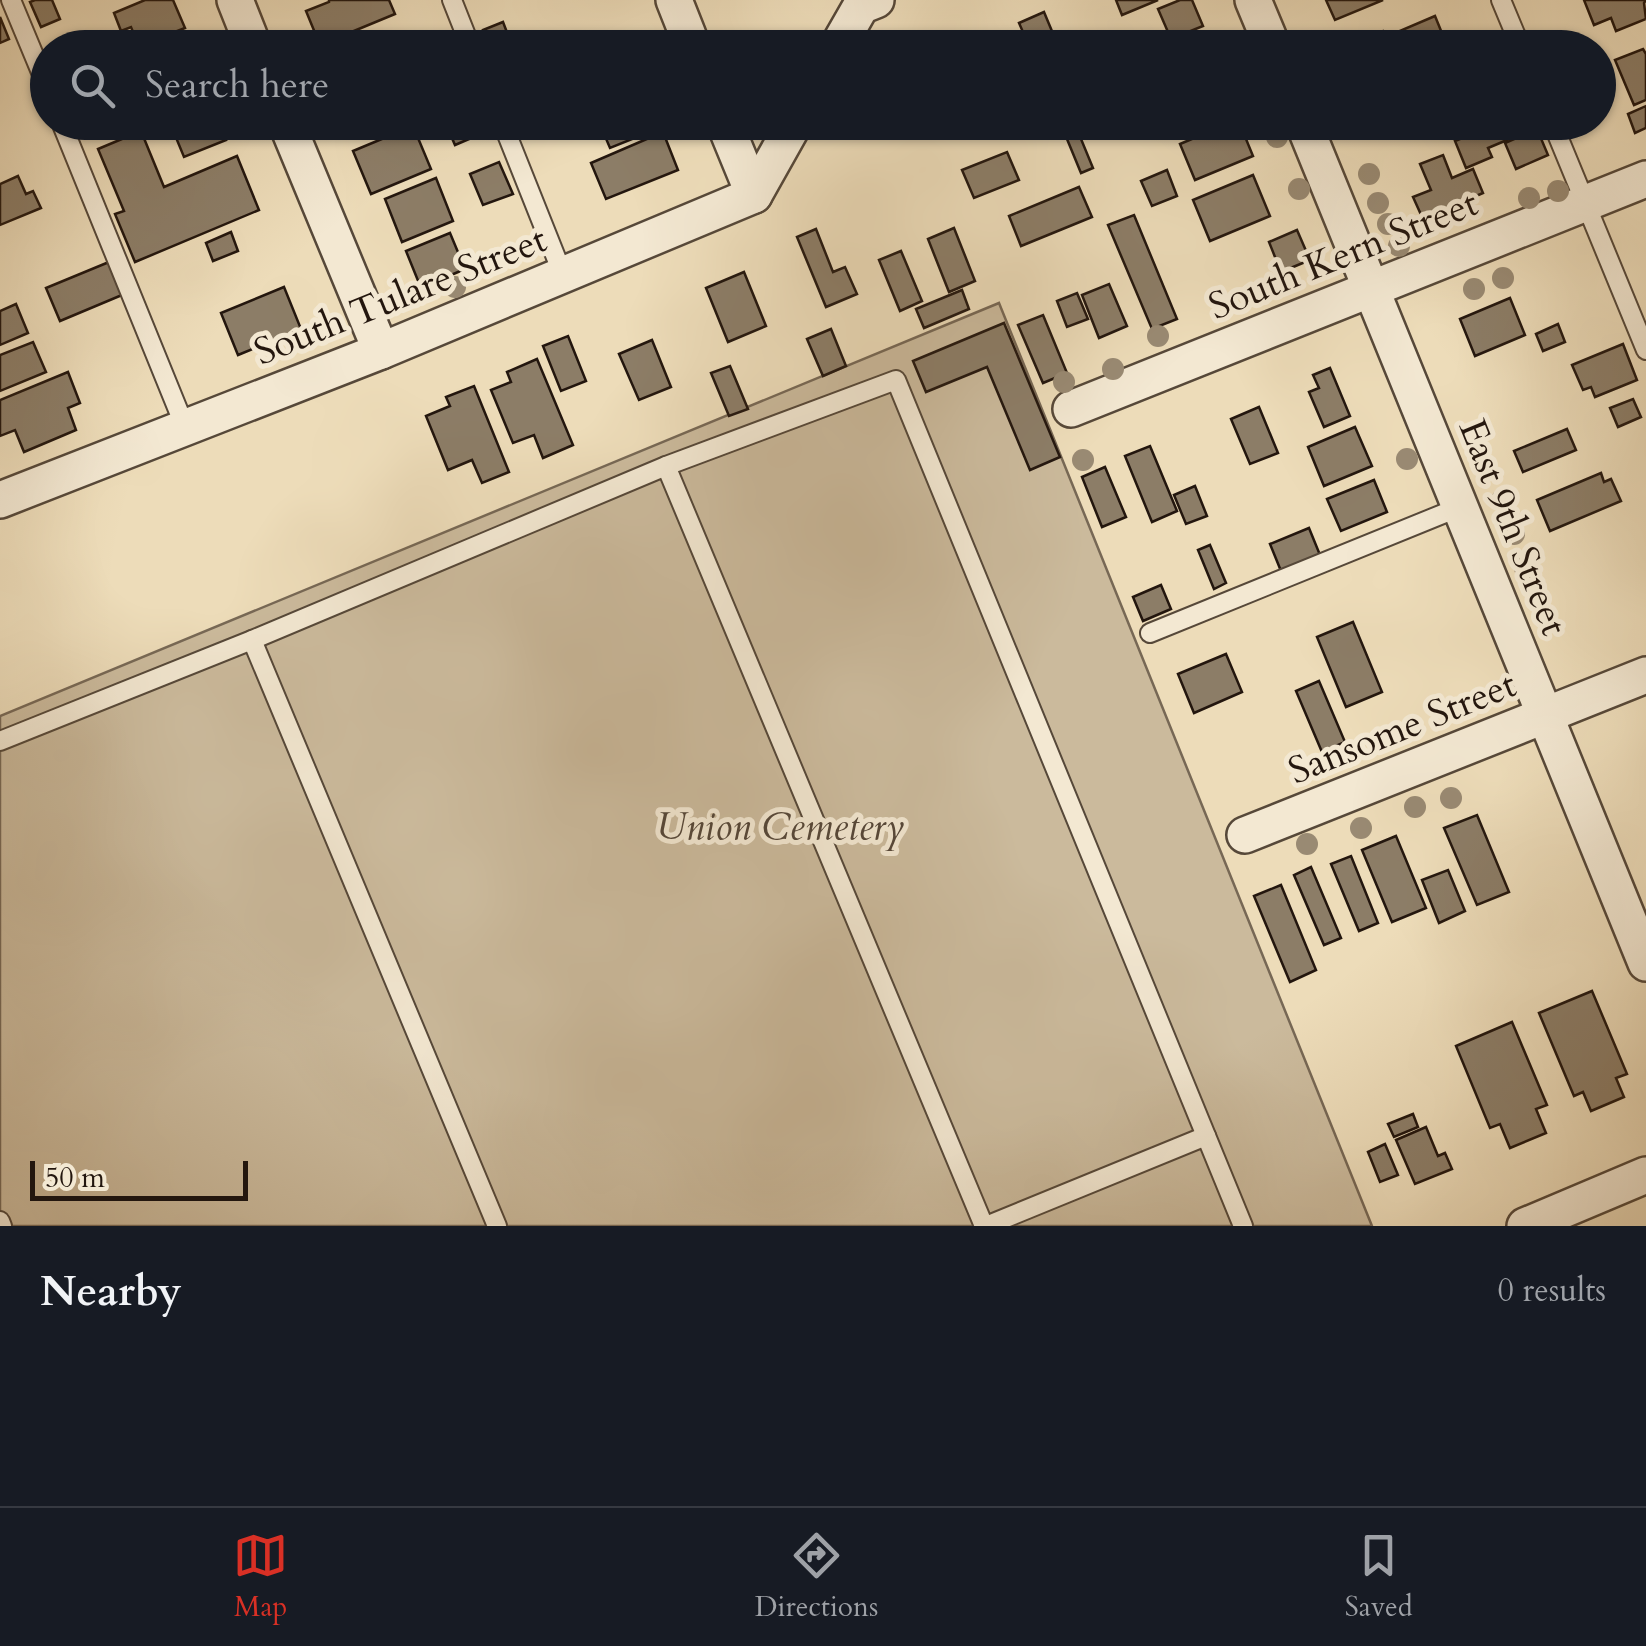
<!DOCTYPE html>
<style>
:root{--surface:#171b24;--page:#242831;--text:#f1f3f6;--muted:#9ea1a6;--line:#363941;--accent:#d93025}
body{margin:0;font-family:Cardo,serif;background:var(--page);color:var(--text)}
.scale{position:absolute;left:30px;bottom:25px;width:218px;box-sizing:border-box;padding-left:10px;border:5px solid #23160e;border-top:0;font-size:28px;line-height:35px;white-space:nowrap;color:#23160e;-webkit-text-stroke:8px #f3e8d2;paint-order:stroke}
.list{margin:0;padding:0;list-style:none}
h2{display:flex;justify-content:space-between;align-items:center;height:130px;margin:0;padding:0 40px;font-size:42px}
h2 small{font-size:32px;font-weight:400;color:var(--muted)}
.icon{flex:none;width:55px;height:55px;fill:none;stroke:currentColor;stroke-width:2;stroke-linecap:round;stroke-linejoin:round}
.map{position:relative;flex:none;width:1646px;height:1226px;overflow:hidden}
.search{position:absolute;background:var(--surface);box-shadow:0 2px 8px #0004;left:30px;right:30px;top:30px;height:110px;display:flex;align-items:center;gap:25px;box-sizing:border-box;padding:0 35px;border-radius:55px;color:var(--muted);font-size:38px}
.sheet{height:280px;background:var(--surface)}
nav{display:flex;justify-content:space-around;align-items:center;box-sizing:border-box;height:140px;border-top:2px solid var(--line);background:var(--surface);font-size:28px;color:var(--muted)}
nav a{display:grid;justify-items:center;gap:5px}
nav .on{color:var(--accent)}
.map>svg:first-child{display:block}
</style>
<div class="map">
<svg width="1646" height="1226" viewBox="0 0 1646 1226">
<rect width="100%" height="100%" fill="#eddcb9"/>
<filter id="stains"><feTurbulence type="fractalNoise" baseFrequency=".002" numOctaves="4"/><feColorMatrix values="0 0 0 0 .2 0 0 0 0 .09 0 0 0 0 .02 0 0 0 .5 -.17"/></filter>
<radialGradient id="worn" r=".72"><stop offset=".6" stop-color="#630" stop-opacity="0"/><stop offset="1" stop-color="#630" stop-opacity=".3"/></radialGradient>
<!-- green -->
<polygon fill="#cbba9c" stroke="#776855" stroke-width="2.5" points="999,303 1372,1226 0,1226 0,716"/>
<!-- building -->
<g fill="#8c7d67" stroke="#23160e" stroke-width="2.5">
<polygon points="35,0 52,0 60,19 41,27 30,2"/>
<polygon points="145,0 173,0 185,28 139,46 131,27 121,31 114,13"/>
<polygon points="329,0 389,0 395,14 320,45 306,11 329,2"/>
<polygon points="1116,0 1158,0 1122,15"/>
<polygon points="1180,0 1192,0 1203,26 1171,39 1158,9"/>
<polygon points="1326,0 1383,0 1335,20"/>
<polygon points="1584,0 1646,0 1644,3 1646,19 1616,31 1611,18 1594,25"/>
<polygon points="1044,12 1059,48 1030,48 1019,23"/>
<polygon points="1435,16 1448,48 1359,48 1357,42 1383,31 1386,37"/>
<polygon points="0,17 9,39 0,43"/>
<polygon points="503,22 513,48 490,48 483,30"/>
<polygon points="1643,49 1646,54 1646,100 1634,105 1615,60"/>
<polygon points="1646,106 1646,128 1635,133 1628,114"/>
<polygon points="218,122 226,140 184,157 170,123"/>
<polygon points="445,122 478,122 483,133 455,145"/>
<polygon points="599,122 660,122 662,127 610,148"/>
<polygon points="1060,122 1074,122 1093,168 1081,173"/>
<polygon points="1232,122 1239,122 1253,156 1195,180 1180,144"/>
<polygon points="1499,123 1507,140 1488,148 1492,157 1466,168 1455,141"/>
<polygon points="413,126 431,169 371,194 353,151"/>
<polygon points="1537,129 1548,155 1516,169 1505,143"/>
<polygon points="141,131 164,187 237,156 259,210 135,262 115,214 124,211 98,149"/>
<polygon points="663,132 678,170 606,199 591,163"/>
<polygon points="1007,152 1019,180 974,198 962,170"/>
<polygon points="1443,155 1452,178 1473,169 1483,193 1423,219 1413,197 1431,190 1420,164"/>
<polygon points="499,162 513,194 483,205 470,174"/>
<polygon points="1167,170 1177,196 1152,206 1141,181"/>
<polygon points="1253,175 1270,216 1210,241 1193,200"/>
<polygon points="18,176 26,194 33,191 41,208 0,225 0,184"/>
<polygon points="436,178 453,221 402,242 385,199"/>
<polygon points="1079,187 1092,217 1021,246 1009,216"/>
<polygon points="1134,215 1177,319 1152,329 1108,225"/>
<polygon points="954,228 975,281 949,292 928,239"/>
<polygon points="816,229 833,272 845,267 857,294 826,307 797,237"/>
<polygon points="1297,230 1310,260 1281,272 1269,242"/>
<polygon points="231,232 238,251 213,261 206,243"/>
<polygon points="450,233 465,269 421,288 406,251"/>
<polygon points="901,251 922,301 900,311 879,260"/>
<polygon points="109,262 122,295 60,321 46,288"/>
<polygon points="744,272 766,326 728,342 706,288"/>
<polygon points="1109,284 1127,326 1099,338 1082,295"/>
<polygon points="284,287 301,329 238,355 221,313"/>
<polygon points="962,290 969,309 924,328 916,309"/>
<polygon points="1077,293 1088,319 1067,327 1057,301"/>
<polygon points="1510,298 1525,335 1475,356 1460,319"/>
<polygon points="16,304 28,333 0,345 0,311"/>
<polygon points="1043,315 1067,373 1043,383 1018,325"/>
<polygon points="1004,323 1060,457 1030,470 987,367 926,392 913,361"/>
<polygon points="1558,324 1565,342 1543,351 1536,334"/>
<polygon points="831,329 846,366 823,376 807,339"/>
<polygon points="568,336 586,381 561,391 543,346"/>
<polygon points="652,340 671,387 639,400 619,354"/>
<polygon points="33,342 46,372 0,391 0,355"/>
<polygon points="1623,344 1637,380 1595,397 1591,387 1583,390 1572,365"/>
<polygon points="537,359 573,445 543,458 534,435 513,443 491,390 511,382 507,372"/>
<polygon points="730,366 748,409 729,416 711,373"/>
<polygon points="1330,368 1350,416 1324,427 1309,392 1319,388 1313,375"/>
<polygon points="68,372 80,403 68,408 76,430 24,452 15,430 0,436 0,400"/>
<polygon points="474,386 509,472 482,483 472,460 448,470 426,416 450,406 446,397"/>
<polygon points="1633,399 1641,417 1618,427 1610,408"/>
<polygon points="1259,407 1278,453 1250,464 1231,419"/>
<polygon points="1355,427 1372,466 1324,486 1308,447"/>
<polygon points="1567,429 1576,450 1523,472 1514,451"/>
<polygon points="1150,446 1177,511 1152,522 1125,456"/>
<polygon points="1105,467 1126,517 1102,527 1082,477"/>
<polygon points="1601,473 1604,482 1611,479 1621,501 1550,531 1537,500"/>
<polygon points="1374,480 1387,512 1341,531 1327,499"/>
<polygon points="1195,486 1207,516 1186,524 1174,495"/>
<polygon points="1309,528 1320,555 1281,571 1270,544"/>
<polygon points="1210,545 1226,583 1214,589 1198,550"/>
<polygon points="1161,585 1171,609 1143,621 1133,597"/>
<polygon points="1353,622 1382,692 1346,707 1317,637"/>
<polygon points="1226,654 1242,692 1194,713 1178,674"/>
<polygon points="1319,681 1345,742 1322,752 1296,691"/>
<polygon points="1477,815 1509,892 1477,905 1444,828"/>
<polygon points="1396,836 1426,908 1392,922 1362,850"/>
<polygon points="1351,856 1378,923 1359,931 1331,864"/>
<polygon points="1311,867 1341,938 1324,945 1294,875"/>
<polygon points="1448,870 1465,911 1439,923 1422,880"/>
<polygon points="1281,885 1316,970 1290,982 1254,896"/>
<polygon points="1592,991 1627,1074 1616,1078 1624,1097 1591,1111 1583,1092 1574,1096 1539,1013"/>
<polygon points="1512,1022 1547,1105 1536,1109 1546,1133 1510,1148 1500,1124 1490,1128 1456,1046"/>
<polygon points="1413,1114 1418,1127 1394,1137 1388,1124"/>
<polygon points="1426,1127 1438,1156 1445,1153 1452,1169 1415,1184 1396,1140"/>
<polygon points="1385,1144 1398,1175 1380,1182 1368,1152"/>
</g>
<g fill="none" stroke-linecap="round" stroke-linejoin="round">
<!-- service casing -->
<g stroke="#564839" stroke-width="22">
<g id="service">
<polyline points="11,0 48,89"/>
<polyline points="452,0 471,48"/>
<polyline points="1501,0 1521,48"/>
<polyline points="61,122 185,427"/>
<polyline points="502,122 563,275"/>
<polyline points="1552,122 1646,350"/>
<polyline points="666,466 984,1226"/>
<polyline points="1150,633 1460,507"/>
<polyline points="252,640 497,1226"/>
<polyline points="0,741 252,640 666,466 896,380 1243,1226"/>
<polyline points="0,1221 2,1226"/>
<polyline points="986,1226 1206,1136"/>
</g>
</g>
<!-- minor casing -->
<g stroke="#564839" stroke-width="40">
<g id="minor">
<polyline points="235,0 254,48"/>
<polyline points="674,0 693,48"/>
<polyline points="1253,0 1273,48"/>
<polyline points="837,48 861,6 876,0"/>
<polyline points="286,122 381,351"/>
<polyline points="724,122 754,195"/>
<polyline points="1303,122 1646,963"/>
<polyline points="1071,409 1646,179"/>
<polyline points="0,500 381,351 754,195 795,122"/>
<polyline points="1245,835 1646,675"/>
<polyline points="1525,1226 1646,1175"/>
</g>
</g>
<!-- service -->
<use href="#service" stroke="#f3e8d2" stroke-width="18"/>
<!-- minor -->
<use href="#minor" stroke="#f3e8d2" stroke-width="35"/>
</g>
<!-- trees -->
<g fill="#998a73">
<circle cx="1277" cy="137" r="11"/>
<circle cx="1369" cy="174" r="11"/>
<circle cx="1299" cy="189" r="11"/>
<circle cx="1558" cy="191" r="11"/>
<circle cx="1529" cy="198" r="11"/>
<circle cx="1378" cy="203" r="11"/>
<circle cx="1388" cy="224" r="11"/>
<circle cx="1399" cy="246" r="11"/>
<circle cx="1503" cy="278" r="11"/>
<circle cx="455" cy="287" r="11"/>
<circle cx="1474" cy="289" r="11"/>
<circle cx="1158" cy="336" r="11"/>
<circle cx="1113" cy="369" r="11"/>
<circle cx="1064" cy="382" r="11"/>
<circle cx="1407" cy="459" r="11"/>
<circle cx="1083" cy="460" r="11"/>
<circle cx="1502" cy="500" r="11"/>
<circle cx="1514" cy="534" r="11"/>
<circle cx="1525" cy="568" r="11"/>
<circle cx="1451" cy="798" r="11"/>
<circle cx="1415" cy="807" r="11"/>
<circle cx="1361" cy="828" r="11"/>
<circle cx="1307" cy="844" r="11"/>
</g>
<g text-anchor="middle" stroke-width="10" stroke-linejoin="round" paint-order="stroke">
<!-- street labels -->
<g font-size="38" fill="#23160e" stroke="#f3e8d2">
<text transform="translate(1343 254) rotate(-22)" y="13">South Kern Street</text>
<text transform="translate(400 295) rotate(-22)" y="13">South Tulare Street</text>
<text transform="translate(1514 527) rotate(68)" y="13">East 9th Street</text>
<text transform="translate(1402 727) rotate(-22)" y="13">Sansome Street</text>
</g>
<!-- park labels -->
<g font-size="38" font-style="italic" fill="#554739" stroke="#f3e8d2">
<text x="780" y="839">Union Cemetery</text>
</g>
</g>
<rect width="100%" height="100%" filter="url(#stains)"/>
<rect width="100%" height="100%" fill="url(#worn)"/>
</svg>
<div class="scale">50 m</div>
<div class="search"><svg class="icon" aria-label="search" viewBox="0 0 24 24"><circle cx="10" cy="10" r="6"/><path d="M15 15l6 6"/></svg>Search here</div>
</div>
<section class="sheet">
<h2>Nearby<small>0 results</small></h2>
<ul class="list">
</ul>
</section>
<nav>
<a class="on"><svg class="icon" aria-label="map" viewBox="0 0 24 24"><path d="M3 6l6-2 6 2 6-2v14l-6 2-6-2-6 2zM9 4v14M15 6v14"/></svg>Map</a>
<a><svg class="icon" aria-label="directions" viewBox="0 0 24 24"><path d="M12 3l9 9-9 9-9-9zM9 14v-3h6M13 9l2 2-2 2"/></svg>Directions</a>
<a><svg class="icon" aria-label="saved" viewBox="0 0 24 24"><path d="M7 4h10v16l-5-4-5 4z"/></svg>Saved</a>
</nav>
